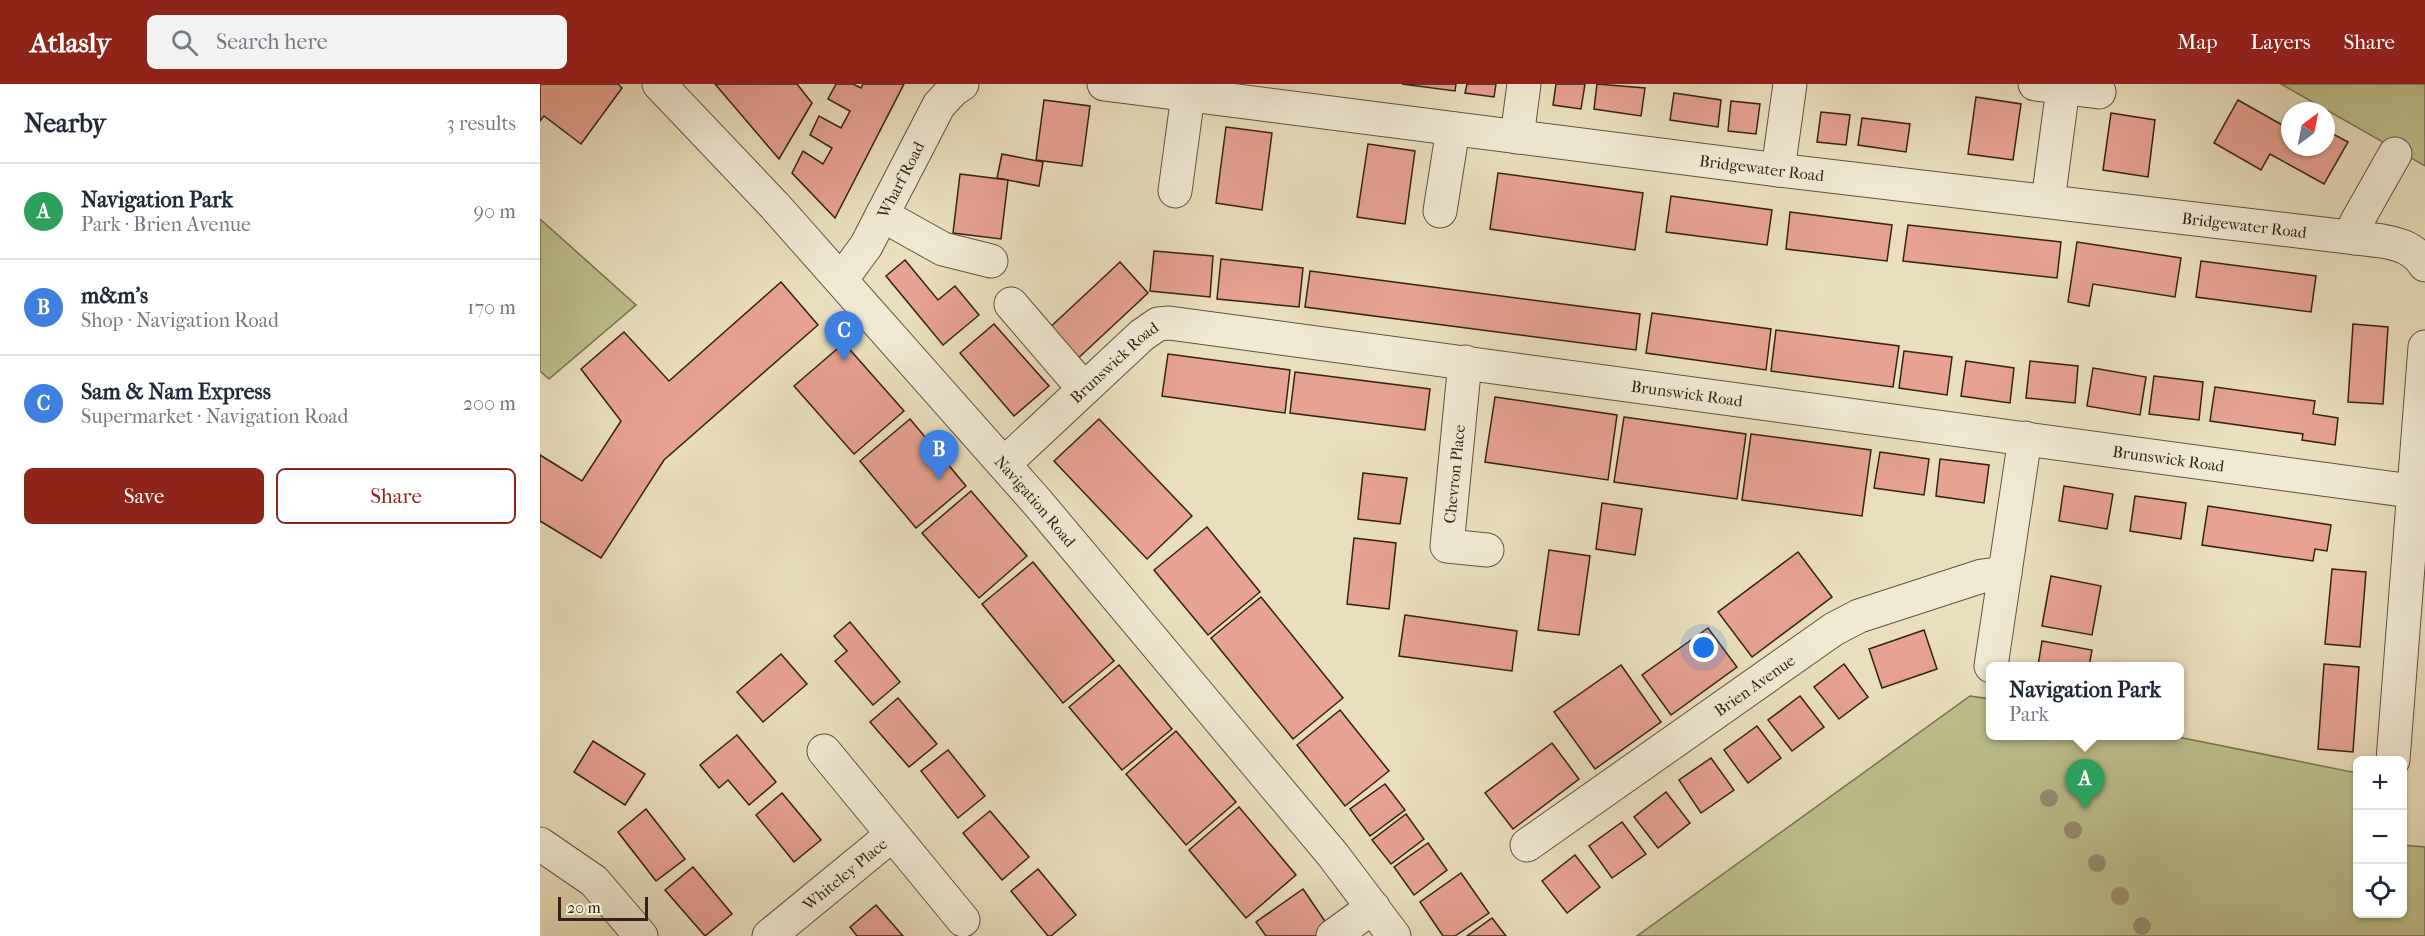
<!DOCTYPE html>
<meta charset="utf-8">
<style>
:root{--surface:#fff;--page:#f2f2f3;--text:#1f2937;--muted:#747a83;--line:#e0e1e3;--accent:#8f2418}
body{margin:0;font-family:"IM FELL French Canon",serif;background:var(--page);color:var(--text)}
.controls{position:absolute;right:18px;bottom:18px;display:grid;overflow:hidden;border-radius:9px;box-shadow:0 2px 4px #0004}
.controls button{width:54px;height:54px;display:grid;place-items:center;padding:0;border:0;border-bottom:2px solid var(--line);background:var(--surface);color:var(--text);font:30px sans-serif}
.compass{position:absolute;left:1741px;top:18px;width:54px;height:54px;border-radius:50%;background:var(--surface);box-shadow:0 2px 4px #0004;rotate:32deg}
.scale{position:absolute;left:18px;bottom:15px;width:90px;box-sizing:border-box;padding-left:6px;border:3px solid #332215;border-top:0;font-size:16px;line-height:21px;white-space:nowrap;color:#332215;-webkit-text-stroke:4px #f1ead3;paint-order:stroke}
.you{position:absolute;left:1164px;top:564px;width:21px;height:21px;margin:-15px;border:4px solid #fff;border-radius:50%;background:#1a73e8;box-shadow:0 0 0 9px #1a73e833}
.badge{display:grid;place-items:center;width:39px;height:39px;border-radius:50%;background:var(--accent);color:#fff;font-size:20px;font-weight:700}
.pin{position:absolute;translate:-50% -50px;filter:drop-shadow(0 2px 3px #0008)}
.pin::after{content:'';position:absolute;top:32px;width:21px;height:18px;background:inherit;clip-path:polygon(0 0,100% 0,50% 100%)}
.popup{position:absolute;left:1446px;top:578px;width:198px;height:78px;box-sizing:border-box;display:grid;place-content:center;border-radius:9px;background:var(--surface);filter:drop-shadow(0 2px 4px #0005);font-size:20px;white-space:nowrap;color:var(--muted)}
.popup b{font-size:22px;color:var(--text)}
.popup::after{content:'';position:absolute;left:50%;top:100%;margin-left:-12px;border:12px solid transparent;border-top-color:var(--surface)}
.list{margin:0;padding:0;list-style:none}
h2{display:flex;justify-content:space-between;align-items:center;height:78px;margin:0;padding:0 24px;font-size:26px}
h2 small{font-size:20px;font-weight:400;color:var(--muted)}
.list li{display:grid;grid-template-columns:39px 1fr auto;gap:18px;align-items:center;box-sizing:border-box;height:96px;padding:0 24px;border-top:2px solid var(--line)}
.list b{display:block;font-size:22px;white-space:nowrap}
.list p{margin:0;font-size:20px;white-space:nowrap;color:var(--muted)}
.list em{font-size:20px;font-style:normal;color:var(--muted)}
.actions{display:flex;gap:12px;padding:18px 24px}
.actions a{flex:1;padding:14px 0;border:2px solid var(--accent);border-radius:9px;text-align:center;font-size:21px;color:var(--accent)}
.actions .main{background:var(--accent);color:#fff}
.icon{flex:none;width:33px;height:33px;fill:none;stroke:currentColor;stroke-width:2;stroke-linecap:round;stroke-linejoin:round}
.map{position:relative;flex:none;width:1885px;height:852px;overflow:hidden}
header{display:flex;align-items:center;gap:36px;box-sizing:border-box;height:84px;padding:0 30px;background:var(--accent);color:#fff}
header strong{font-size:28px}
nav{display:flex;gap:33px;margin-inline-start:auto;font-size:21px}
.search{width:420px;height:54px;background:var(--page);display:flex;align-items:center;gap:15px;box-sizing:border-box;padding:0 21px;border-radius:9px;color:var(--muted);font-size:22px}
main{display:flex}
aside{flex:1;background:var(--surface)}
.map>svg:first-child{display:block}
</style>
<header>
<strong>Atlasly</strong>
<div class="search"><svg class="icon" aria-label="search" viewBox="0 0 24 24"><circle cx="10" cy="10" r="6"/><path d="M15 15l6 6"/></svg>Search here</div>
<nav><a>Map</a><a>Layers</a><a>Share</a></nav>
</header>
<main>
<aside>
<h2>Nearby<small>3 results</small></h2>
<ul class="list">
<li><span class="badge" style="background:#2e9e5b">A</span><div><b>Navigation Park</b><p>Park · Brien Avenue</p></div><em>90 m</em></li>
<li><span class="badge" style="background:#3f7fe0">B</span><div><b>m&amp;m’s</b><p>Shop · Navigation Road</p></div><em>170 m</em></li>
<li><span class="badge" style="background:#3f7fe0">C</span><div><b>Sam &amp; Nam Express</b><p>Supermarket · Navigation Road</p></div><em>200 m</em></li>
</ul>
<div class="actions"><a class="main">Save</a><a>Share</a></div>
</aside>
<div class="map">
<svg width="1885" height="852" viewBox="0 0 1885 852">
<rect width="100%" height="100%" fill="#eadfbc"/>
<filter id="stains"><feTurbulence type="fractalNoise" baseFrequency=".00333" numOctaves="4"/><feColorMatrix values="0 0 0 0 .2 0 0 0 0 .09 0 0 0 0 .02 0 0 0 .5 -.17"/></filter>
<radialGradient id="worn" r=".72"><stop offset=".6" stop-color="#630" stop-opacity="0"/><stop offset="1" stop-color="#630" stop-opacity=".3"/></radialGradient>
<!-- green -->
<g fill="#bec08c" stroke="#787150" stroke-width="1.5">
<polygon points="1741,0 1885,0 1885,82"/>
<polygon points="0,135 96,221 9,295 0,287"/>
<polygon points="1430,612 1450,615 1450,652 1633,652 1817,689 1818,830 1862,830 1863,761 1885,763 1885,852 1097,852"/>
</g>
<!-- building -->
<g fill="#e7a291" stroke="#332215" stroke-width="1.5">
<polygon points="0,0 78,0 82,4 41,60 4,32 0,37"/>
<polygon points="175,0 257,0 272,19 239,75"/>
<polygon points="296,0 313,0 321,4 323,0 364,0 295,134 252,89 263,67 283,80 292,64 270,51 279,32 301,44 310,27 288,15"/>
<polygon points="862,0 916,0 915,7"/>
<polygon points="927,0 956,0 954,13 925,9"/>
<polygon points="1016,0 1045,0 1041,25 1013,21"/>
<polygon points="1057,0 1105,4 1101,32 1054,25"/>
<polygon points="1134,9 1181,16 1178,43 1130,36"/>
<polygon points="1436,13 1481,20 1473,76 1428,70"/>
<polygon points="504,16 550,22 542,82 496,76"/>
<polygon points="1698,16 1744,42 1750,35 1750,63 1786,63 1786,46 1808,58 1784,100 1730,70 1721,86 1674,59"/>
<polygon points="1191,17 1220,20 1216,50 1188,47"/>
<polygon points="1281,28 1310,31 1306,61 1277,58"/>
<polygon points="1571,29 1615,36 1608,93 1563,86"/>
<polygon points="1322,34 1370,40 1366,68 1318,61"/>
<polygon points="686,43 732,49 722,126 676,119"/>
<polygon points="828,60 875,67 865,140 817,133"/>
<polygon points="462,70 503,78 499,102 457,94"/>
<polygon points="958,89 1103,109 1095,166 950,145"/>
<polygon points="420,90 468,96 461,155 413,149"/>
<polygon points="1131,112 1232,126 1227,161 1126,148"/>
<polygon points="1250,128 1352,141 1347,177 1246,165"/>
<polygon points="1368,141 1521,158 1517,194 1363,177"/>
<polygon points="1537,158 1641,174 1635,213 1553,200 1549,222 1528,218"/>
<polygon points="614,167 673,172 670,213 610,207"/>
<polygon points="681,175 763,184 759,223 677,215"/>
<polygon points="365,176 398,216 415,202 439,231 403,261 346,192"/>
<polygon points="1661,177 1776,192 1771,228 1656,213"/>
<polygon points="580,178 608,209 533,279 505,248"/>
<polygon points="770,187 1100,230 1096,266 765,223"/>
<polygon points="241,198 278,241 124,376 61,474 0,437 0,371 42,397 81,337 41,285 84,248 129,297"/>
<polygon points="1112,229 1231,245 1226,286 1106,269"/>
<polygon points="454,240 509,302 474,332 420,269"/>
<polygon points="1813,240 1848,243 1843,320 1808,318"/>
<polygon points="1236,246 1359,262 1353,303 1231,287"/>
<polygon points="304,259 364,327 314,370 254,302"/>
<polygon points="1364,267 1412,273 1407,311 1359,304"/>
<polygon points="628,270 750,286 745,329 622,312"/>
<polygon points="1426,277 1474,284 1470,319 1421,312"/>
<polygon points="1490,277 1538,282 1535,319 1486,314"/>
<polygon points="1553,284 1606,293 1600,331 1547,322"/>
<polygon points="755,288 890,305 885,346 750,329"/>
<polygon points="1614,292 1663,298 1659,336 1609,330"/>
<polygon points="1675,303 1775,317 1773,330 1798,334 1795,361 1762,356 1763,350 1670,337"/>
<polygon points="955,313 1077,331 1068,396 945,378"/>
<polygon points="1084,333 1206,350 1197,415 1074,398"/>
<polygon points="370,335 426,402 376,444 320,377"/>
<polygon points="559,335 652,432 607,475 514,377"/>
<polygon points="1211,350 1331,366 1322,432 1202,416"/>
<polygon points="1340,368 1389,375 1384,411 1334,404"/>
<polygon points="1400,375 1449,381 1444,419 1396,412"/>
<polygon points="823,389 867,394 860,440 818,435"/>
<polygon points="1524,402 1573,410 1567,445 1519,437"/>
<polygon points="431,407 487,472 439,514 382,449"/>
<polygon points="1595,412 1646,419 1641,455 1590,447"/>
<polygon points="1062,419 1102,425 1095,471 1056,465"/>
<polygon points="1668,422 1791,441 1787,467 1775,465 1773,477 1662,461"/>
<polygon points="667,443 720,508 668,551 614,486"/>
<polygon points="814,454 856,459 849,525 807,520"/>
<polygon points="1009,466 1050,472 1039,551 998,546"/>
<polygon points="1258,468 1292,513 1212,573 1178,528"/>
<polygon points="493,478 574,577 523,619 442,520"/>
<polygon points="1792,485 1826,488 1820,563 1785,560"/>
<polygon points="1511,492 1561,502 1552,551 1502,542"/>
<polygon points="721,513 803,614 753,655 671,554"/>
<polygon points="865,531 977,547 972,587 859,572"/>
<polygon points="310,538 360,598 333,621 295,577 307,567 294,552"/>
<polygon points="1168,544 1197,583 1131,631 1102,591"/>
<polygon points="1384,546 1397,585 1342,604 1329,565"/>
<polygon points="1502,557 1552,566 1549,582 1498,582"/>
<polygon points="241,570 267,600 223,638 197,608"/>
<polygon points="1304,580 1328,613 1299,635 1274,603"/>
<polygon points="1784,580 1819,583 1813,668 1778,665"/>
<polygon points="579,581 632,645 582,686 529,623"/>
<polygon points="1081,581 1121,638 1055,685 1014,628"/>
<polygon points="1260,612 1284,643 1252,667 1228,636"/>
<polygon points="358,614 397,660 369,683 330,638"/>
<polygon points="800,626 849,687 805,722 757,661"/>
<polygon points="1217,642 1241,674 1208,699 1184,666"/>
<polygon points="636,647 696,718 646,761 586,690"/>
<polygon points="197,651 236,698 209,721 188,696 179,704 160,681"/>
<polygon points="53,657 105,690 85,721 34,688"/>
<polygon points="1012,659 1039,695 973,745 945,709"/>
<polygon points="408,666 445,712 418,734 381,687"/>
<polygon points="1171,674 1194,706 1161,729 1139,696"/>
<polygon points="845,700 865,726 830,752 810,725"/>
<polygon points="1126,708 1150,739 1118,764 1094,733"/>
<polygon points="242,709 281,756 254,778 216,731"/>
<polygon points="699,723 756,791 706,834 649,766"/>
<polygon points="106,725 145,775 116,797 78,748"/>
<polygon points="450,727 489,773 462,796 423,749"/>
<polygon points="866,730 884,755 851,780 832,756"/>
<polygon points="1082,738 1106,770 1072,794 1049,762"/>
<polygon points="888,759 907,786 874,811 854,783"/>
<polygon points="1035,771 1060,803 1027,829 1002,797"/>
<polygon points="153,783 192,830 165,852 125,806"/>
<polygon points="498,785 536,831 511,852 508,852 471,807"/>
<polygon points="921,789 949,829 915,852 903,852 880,818"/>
<polygon points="763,805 789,843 776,852 726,852 716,838"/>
<polygon points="336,821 363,852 317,852 310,843"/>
<polygon points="952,834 966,852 927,852"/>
</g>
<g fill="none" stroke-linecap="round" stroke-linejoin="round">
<!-- minor casing -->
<g stroke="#61513f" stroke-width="35">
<g id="minor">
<path id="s1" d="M119 0 235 122 498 419 793 771 854 852"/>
<path id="s2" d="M564 0 1238 86 1842 157C1860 160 1875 165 1885 181"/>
<polyline points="1495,0 1559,8"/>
<polyline points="977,53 984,0"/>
<polyline points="1238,86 1250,0"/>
<polyline points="635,107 648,11"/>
<polyline points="1508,117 1523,4"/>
<polyline points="900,127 913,45"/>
<polyline points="342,131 403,165 451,177"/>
<polyline points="1814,154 1816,139 1855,70"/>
<path id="s3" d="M301 196 326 162 399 21 413 6 422 0"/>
<polyline points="471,220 544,305"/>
<polyline points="925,278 907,462 947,466"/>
<path id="s4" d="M464 380 602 251 618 240 629 239 1885 409"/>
<polyline points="1451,582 1485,354"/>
<polyline points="284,667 423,836"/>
<polyline points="1853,676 1885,263"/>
<polyline points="0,760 54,797 101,852"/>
<path id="s5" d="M987 761 1294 545 1319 532 1442 492 1465 489"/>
<path id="s6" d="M229 852 352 751"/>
<polyline points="793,852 833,823"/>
</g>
</g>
<!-- minor -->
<use href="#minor" stroke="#f1ead3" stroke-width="33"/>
</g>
<!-- trees -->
<g fill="#998d71">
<circle cx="1509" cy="714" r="9"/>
<circle cx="1533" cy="746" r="9"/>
<circle cx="1557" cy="779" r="9"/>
<circle cx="1580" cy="812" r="9"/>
<circle cx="1602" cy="842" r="9"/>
</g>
<g text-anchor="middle" stroke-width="4.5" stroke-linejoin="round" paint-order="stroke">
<!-- street labels -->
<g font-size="16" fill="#332215" stroke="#f1ead3">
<text dy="6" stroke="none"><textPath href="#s2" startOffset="663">Bridgewater Road</textPath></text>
<text dy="6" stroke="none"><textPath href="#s3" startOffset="117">Wharf Road</textPath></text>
<text dy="6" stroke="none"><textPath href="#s2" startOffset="1149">Bridgewater Road</textPath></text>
<text dy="6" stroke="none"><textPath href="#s4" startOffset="150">Brunswick Road</textPath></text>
<text dy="6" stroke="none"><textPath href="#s4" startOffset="742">Brunswick Road</textPath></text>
<text dy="6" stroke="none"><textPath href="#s4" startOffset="1228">Brunswick Road</textPath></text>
<text transform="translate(914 390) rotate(-84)" y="6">Chevron Place</text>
<text dy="6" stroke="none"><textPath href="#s1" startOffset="562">Navigation Road</textPath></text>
<text dy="6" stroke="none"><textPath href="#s5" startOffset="278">Brien Avenue</textPath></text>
<text dy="6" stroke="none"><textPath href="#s6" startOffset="98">Whiteley Place</textPath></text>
</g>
</g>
<rect width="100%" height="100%" filter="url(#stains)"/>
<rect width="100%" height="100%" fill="url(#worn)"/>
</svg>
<div class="controls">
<button>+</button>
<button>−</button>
<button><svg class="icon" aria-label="locate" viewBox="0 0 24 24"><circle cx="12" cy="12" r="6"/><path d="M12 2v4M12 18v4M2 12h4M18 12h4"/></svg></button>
</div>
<svg class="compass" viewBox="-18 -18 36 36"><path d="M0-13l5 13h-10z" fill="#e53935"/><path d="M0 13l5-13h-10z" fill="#747a83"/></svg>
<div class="scale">20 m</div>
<div class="you"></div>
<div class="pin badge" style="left:1545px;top:725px;background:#2e9e5b">A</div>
<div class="popup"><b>Navigation Park</b>Park</div>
<div class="pin badge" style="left:399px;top:396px;background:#3f7fe0">B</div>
<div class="pin badge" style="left:304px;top:277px;background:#3f7fe0">C</div>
</div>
</main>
